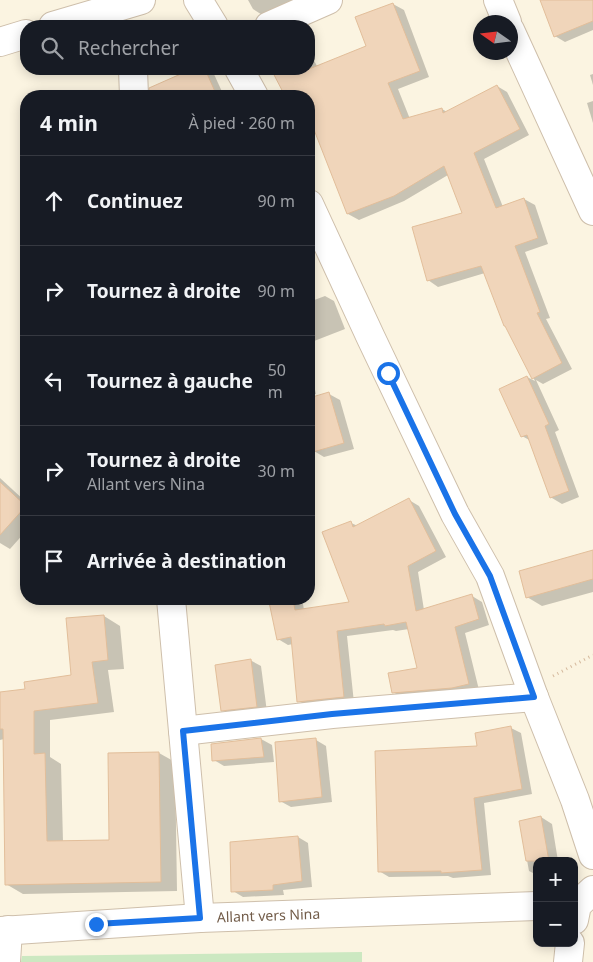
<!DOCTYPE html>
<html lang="fr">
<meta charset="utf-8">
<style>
:root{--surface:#171b24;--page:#242831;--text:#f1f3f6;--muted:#9ea1a6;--line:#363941}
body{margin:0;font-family:"Noto Sans",sans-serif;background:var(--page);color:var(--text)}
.controls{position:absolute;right:15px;bottom:15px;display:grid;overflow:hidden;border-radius:10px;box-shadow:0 2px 12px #0003}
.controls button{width:45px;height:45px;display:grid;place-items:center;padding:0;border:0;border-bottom:1px solid var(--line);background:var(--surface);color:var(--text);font:25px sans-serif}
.compass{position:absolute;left:473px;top:15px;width:45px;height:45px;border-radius:50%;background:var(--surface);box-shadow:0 2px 12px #0003;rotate:284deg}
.stop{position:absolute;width:15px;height:15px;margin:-11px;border:4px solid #1a73e8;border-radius:50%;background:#fff}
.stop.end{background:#1a73e8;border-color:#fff;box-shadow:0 1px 5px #0008}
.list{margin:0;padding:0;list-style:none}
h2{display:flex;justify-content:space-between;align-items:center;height:65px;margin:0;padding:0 20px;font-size:21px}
h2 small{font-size:16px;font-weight:400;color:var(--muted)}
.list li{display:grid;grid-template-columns:32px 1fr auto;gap:15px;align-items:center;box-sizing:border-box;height:90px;padding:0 20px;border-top:1px solid var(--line)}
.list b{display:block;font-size:19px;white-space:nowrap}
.list p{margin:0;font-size:16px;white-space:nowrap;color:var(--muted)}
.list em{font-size:16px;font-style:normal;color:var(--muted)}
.icon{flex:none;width:28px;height:28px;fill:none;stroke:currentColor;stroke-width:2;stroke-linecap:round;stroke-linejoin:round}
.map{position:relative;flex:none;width:593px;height:962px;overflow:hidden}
.search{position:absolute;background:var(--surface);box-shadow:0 2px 12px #0003;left:20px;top:20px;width:295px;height:55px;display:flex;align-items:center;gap:12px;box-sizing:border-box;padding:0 18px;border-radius:20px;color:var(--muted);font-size:19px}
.panel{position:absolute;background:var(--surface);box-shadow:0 2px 12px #0003;left:20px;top:90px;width:295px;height:515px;border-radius:20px}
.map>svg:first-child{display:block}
</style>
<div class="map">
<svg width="593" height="962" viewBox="0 0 593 962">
<rect width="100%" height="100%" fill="#fbf4e1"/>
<!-- green -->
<polygon fill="#cce8c1" points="362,952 362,962 21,962 22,956"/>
<!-- shadow -->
<g fill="#0003">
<polygon points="248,0 294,0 264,16 253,9"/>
<polygon points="541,0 593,0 593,30 565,42 555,36"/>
<polygon points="393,4 404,10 429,77 398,89 410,119 442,109 447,112 497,86 507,92 529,135 484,159 503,207 524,199 535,205 548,244 525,252 550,318 546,319 572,369 543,384 536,380 559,430 555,432 579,497 562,504 552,498 531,441 522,436 527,377 535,381 507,327 485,273 438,287 428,280 464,214 448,175 404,201 359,220 348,214 316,131 312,133 309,131 309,96 286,96 272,69 309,69 309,54 311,55 317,66 368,47"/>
<polygon points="195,69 208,69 213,72 224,96 169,96 163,83"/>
<polygon points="593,74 593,85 590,75"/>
<polygon points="593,101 593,123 587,103"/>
<polygon points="325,296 334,301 345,329 309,343 309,302"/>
<polygon points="309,363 316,394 309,395"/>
<polygon points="329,394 340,400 354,449 324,457 314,451 309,434 309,400"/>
<polygon points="0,478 26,502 26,531 10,549 0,543"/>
<polygon points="409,500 419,506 446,557 418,572 424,610 472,596 482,602 489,625 465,633 479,690 403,698 393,692 419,669 409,629 396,631 393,630 347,636 354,703 309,707 299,701 293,644 288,645 278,639 270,603 293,599 303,604 304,610 351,604 351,523 358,526"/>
<polygon points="593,551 593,592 542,606 527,597"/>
<polygon points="104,616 120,626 124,669 108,670 114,712 50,720 50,757 61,764 63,842 111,841 159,753 175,762 177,891 23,894 6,884 4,739 0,740 0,693 27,690 73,676"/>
<polygon points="250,660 261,666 267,712 233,716 223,710"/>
<polygon points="511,728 521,733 532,794 484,803 491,875 453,878 448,876 389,877 379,871"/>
<polygon points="261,739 272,745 274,762 224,766 214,760 213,745"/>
<polygon points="316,740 326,746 332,802 291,807 280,801"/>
<polygon points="541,817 552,824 558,861 537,861 537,875 529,871 520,822"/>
<polygon points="298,837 308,843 312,887 283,890 284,895 243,897 233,891"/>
</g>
<!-- building -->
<g fill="#f0d5ba" stroke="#e2be9a">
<polygon points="540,0 593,0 593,21 554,37"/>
<polygon points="393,3 420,71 388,83 403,119 442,108 443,113 497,85 520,129 474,153 496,208 524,198 538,238 515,246 540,312 537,313 562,363 532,379 505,326 504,326 481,266 427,281 412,227 462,213 444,166 394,196 347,214 309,117 309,96 285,96 271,69 309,69 366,46 355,17"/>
<polygon points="192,69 205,69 217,96 149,96 149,88"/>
<polygon points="527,376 549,424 545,426 569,491 550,498 527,435 521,437 499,389"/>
<polygon points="329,392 344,443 313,452 309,438 309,398"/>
<polygon points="0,482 26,506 0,535"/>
<polygon points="409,498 436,551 408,566 416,611 472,594 479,619 455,627 469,684 452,688 392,693 388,673 417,668 406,622 385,626 384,624 337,631 344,697 297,702 291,637 277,640 269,602 293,599 295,610 349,602 322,532 351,521 353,527"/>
<polygon points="593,550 593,579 526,598 519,571"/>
<polygon points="104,615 108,660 92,662 98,703 34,711 34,754 45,753 47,841 109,840 108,753 159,752 161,882 5,885 3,729 0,729 0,692 25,689 24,682 71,675 66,618"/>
<polygon points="251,659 257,707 221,711 215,665"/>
<polygon points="511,726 522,789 474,798 482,870 441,873 441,871 378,872 375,751 477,746 475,733"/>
<polygon points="261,738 264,757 212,761 211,744"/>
<polygon points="316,738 322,797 279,802 275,742"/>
<polygon points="541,816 549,861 526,861 519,821"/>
<polygon points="298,836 302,881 273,885 273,890 231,892 230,842"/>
</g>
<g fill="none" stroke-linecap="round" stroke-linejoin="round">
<!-- minor casing -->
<g stroke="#cebfab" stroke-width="30">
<g id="minor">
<polyline points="198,0 214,26"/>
<polyline points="498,0 507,22"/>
<polyline points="53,26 141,0"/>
<polyline points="269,26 328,0"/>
<polyline points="510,30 593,211"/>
<polyline points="0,42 26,34"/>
<polyline points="133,69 134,96"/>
<polyline points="239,69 254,96"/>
<polyline points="309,204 371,338 455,514 490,576 534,697 575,800 593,855"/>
<polyline points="171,599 200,918"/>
<polyline points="183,731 332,714 534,697"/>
<polyline points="574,920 577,905 593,890"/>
<path id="s1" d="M0 931 200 918 537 906"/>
<polyline points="6,962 8,930"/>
<polyline points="568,962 570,943"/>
</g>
</g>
<!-- path -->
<polyline stroke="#d5b99d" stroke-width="3" stroke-dasharray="1 4" stroke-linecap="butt" points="553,676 593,655"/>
<!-- minor -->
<use href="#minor" stroke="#fff" stroke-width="28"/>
</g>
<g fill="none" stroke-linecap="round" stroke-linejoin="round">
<!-- route -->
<polyline stroke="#1a73e8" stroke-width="6" points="96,924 200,918 183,731 332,714 534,697 490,576 455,514 388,373"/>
</g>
<g text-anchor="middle" stroke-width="4" stroke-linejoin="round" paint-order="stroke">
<!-- street labels -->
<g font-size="14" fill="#725c49" stroke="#fff8e7">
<text dy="5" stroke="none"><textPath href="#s1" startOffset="269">Allant vers Nina</textPath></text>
</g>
</g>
</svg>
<div class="controls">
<button>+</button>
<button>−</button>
</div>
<svg class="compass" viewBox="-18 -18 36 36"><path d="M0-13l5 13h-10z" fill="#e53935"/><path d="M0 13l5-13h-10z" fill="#9ea1a6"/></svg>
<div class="stop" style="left:388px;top:373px"></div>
<div class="stop end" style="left:96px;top:924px"></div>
<div class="search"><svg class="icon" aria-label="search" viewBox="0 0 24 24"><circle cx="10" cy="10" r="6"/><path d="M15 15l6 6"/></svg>Rechercher</div>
<section class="panel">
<h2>4 min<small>À pied · 260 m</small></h2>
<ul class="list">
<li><svg class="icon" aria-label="ahead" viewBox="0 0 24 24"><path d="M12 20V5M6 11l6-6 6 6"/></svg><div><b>Continuez</b></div><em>90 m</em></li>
<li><svg class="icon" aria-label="right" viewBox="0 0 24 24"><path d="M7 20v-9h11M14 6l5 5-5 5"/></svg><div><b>Tournez à droite</b></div><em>90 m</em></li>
<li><svg class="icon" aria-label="left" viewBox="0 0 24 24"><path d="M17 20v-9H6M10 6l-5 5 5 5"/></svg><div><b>Tournez à gauche</b></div><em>50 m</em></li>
<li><svg class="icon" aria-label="right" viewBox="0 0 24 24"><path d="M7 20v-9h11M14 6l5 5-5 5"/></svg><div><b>Tournez à droite</b><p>Allant vers Nina</p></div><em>30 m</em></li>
<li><svg class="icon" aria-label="arrive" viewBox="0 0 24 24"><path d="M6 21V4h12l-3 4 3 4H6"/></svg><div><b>Arrivée à destination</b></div></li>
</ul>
</section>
</div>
